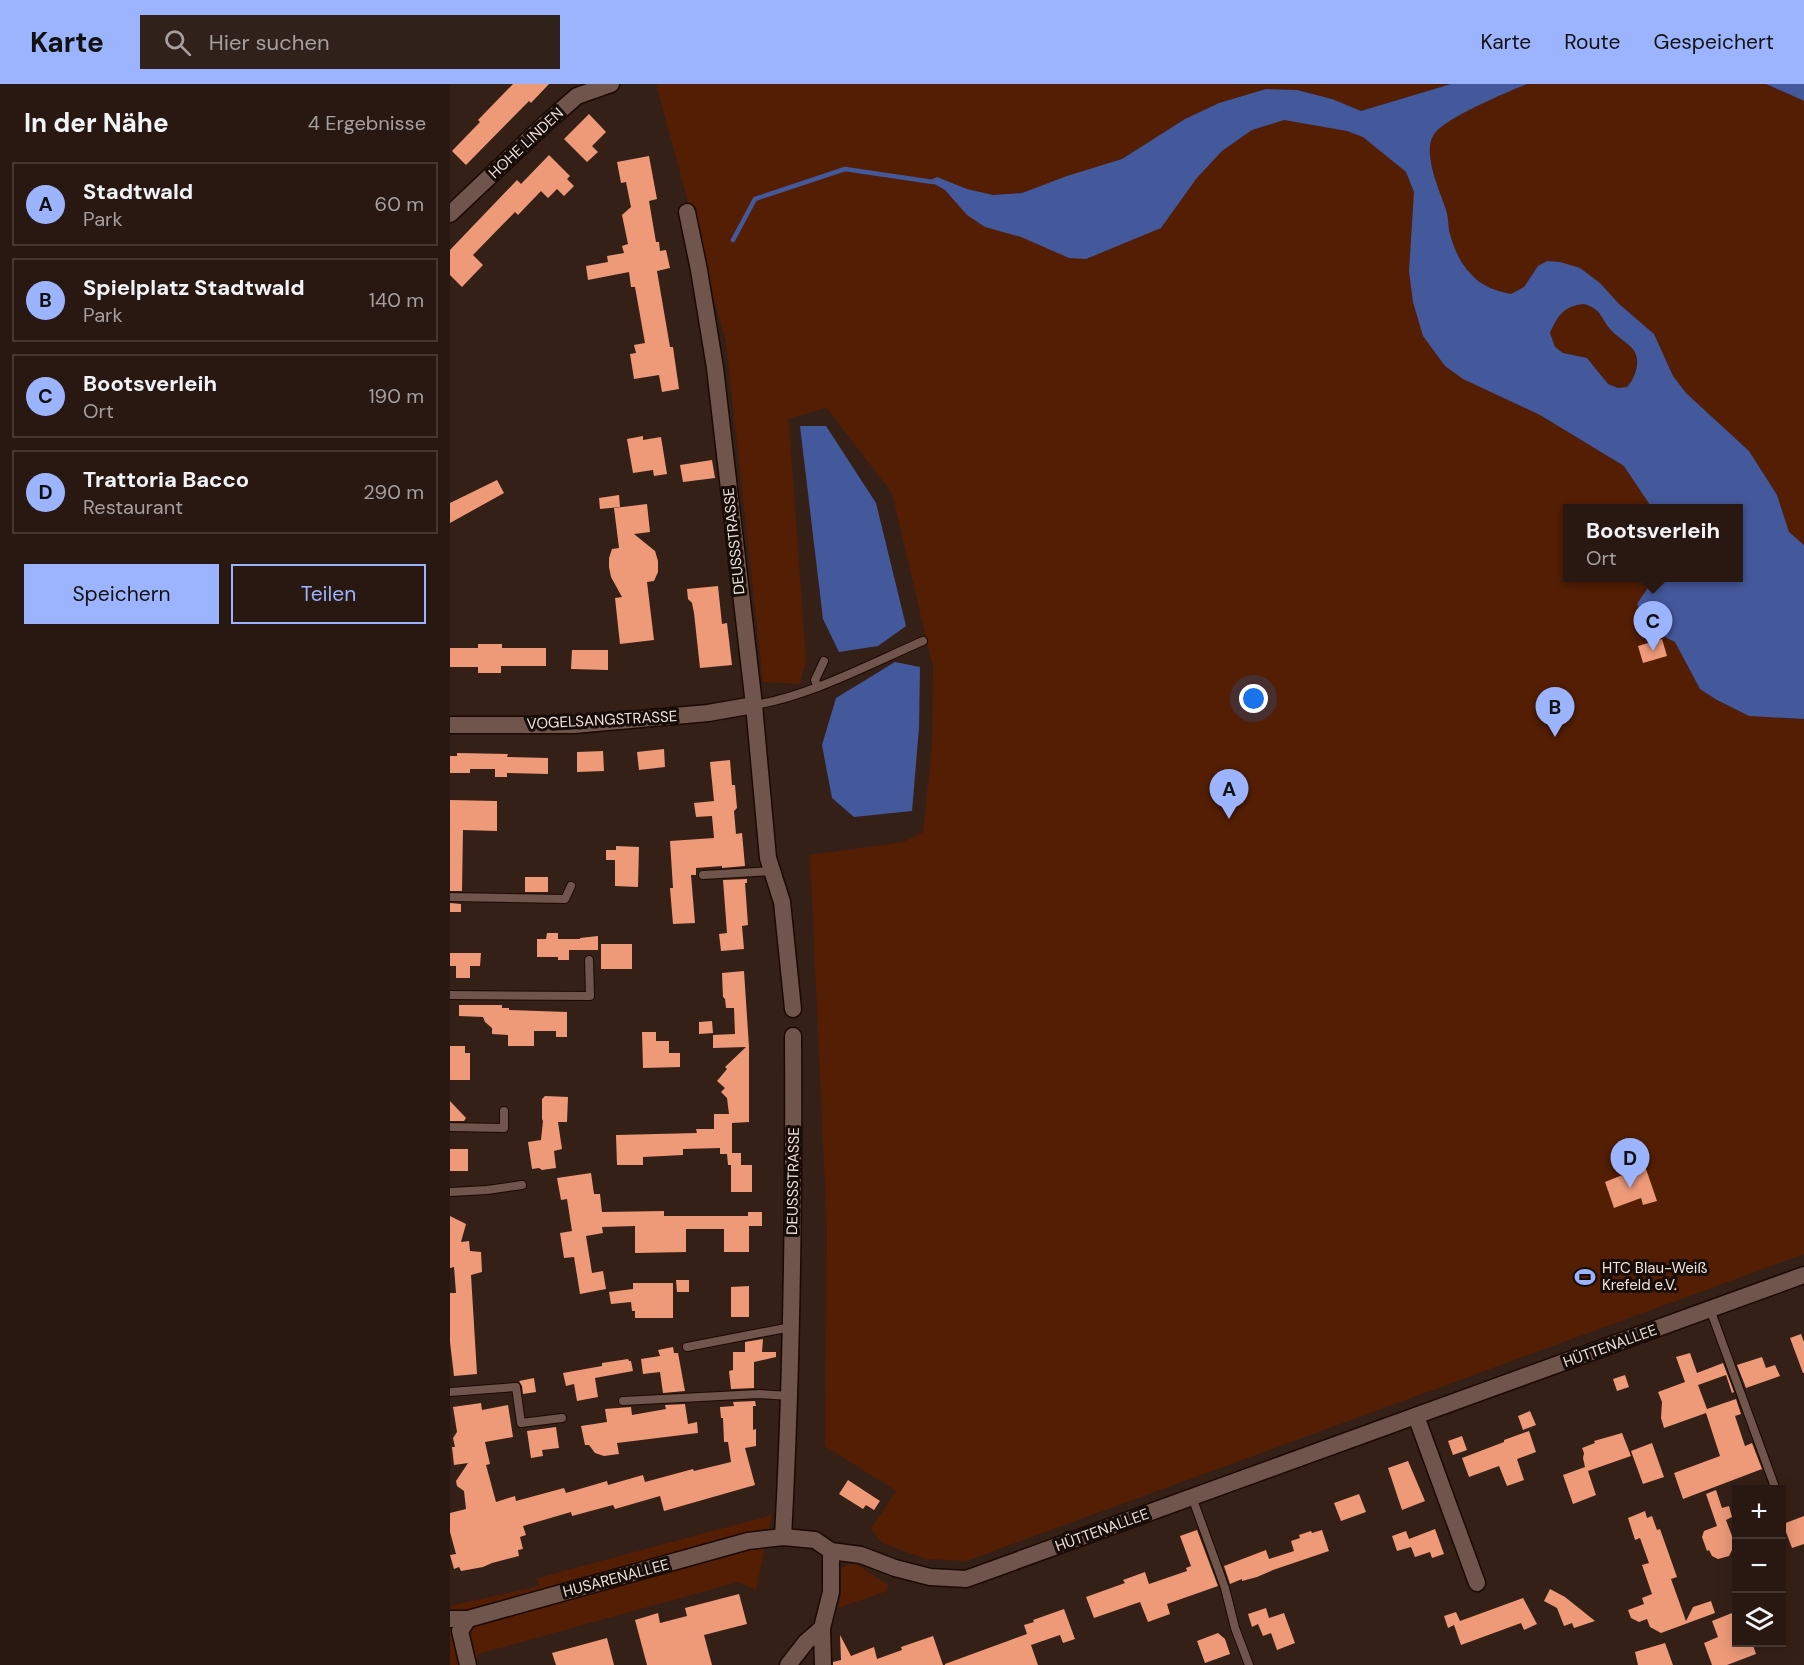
<!DOCTYPE html>
<html lang="de">
<meta charset="utf-8">
<style>
:root{--surface:#281811;--page:#30211a;--text:#f1f3f6;--muted:#a5a09f;--line:#443731;--accent:#9cb4fd}
body{margin:0;font-family:"DM Sans",sans-serif;background:var(--page);color:var(--text)}
.controls{position:absolute;right:18px;bottom:18px;display:grid;overflow:hidden;border-radius:0px;box-shadow:0 3px 15px #0003}
.controls button{width:54px;height:54px;display:grid;place-items:center;padding:0;border:0;border-bottom:2px solid var(--line);background:var(--surface);color:var(--text);font:30px sans-serif}
.you{position:absolute;left:804px;top:615px;width:21px;height:21px;margin:-15px;border:4px solid #fff;border-radius:50%;background:#1a73e8;box-shadow:0 0 0 9px #1a73e833}
.badge{display:grid;place-items:center;width:39px;height:39px;border-radius:50%;background:var(--accent);color:#111;font-size:20px;font-weight:700}
.pin{position:absolute;translate:-50% -50px;filter:drop-shadow(0 2px 3px #0008)}
.pin::after{content:'';position:absolute;top:32px;width:21px;height:18px;background:inherit;clip-path:polygon(0 0,100% 0,50% 100%)}
.popup{position:absolute;left:1113px;top:420px;width:180px;height:78px;box-sizing:border-box;display:grid;place-content:center;border-radius:0px;background:var(--surface);filter:drop-shadow(0 2px 4px #0005);font-size:20px;white-space:nowrap;color:var(--muted)}
.popup b{font-size:22px;color:var(--text)}
.popup::after{content:'';position:absolute;left:50%;top:100%;margin-left:-12px;border:12px solid transparent;border-top-color:var(--surface)}
.list{margin:0;padding:0;list-style:none}
h2{display:flex;justify-content:space-between;align-items:center;height:78px;margin:0;padding:0 24px;font-size:26px}
h2 small{font-size:20px;font-weight:400;color:var(--muted)}
.list li{display:grid;grid-template-columns:39px 1fr auto;gap:18px;align-items:center;box-sizing:border-box;height:84px;margin:0 12px 12px;padding:0 12px;border:2px solid var(--line);border-radius:0px}
.list b{display:block;font-size:22px;white-space:nowrap}
.list p{margin:0;font-size:20px;white-space:nowrap;color:var(--muted)}
.list em{font-size:20px;font-style:normal;color:var(--muted)}
.actions{display:flex;gap:12px;padding:18px 24px}
.actions a{flex:1;padding:14px 0;border:2px solid var(--accent);border-radius:0px;text-align:center;font-size:21px;color:var(--accent)}
.actions .main{background:var(--accent);color:#111}
.icon{flex:none;width:33px;height:33px;fill:none;stroke:currentColor;stroke-width:2;stroke-linecap:round;stroke-linejoin:round}
.map{position:relative;flex:none;width:1354px;height:1581px;overflow:hidden}
header{display:flex;align-items:center;gap:36px;box-sizing:border-box;height:84px;padding:0 30px;background:var(--accent);color:#111}
header strong{font-size:28px}
nav{display:flex;gap:33px;margin-inline-start:auto;font-size:21px}
.search{width:420px;height:54px;background:var(--page);display:flex;align-items:center;gap:15px;box-sizing:border-box;padding:0 21px;border-radius:0px;color:var(--muted);font-size:22px}
main{display:flex}
aside{flex:1;background:var(--surface)}
.map>svg:first-child{display:block}
</style>
<header>
<strong>Karte</strong>
<div class="search"><svg class="icon" aria-label="search" viewBox="0 0 24 24"><circle cx="10" cy="10" r="6"/><path d="M15 15l6 6"/></svg>Hier suchen</div>
<nav><a>Karte</a><a>Route</a><a>Gespeichert</a></nav>
</header>
<main>
<aside>
<h2>In der Nähe<small>4 Ergebnisse</small></h2>
<ul class="list">
<li><span class="badge">A</span><div><b>Stadtwald</b><p>Park</p></div><em>60 m</em></li>
<li><span class="badge">B</span><div><b>Spielplatz Stadtwald</b><p>Park</p></div><em>140 m</em></li>
<li><span class="badge">C</span><div><b>Bootsverleih</b><p>Ort</p></div><em>190 m</em></li>
<li><span class="badge">D</span><div><b>Trattoria Bacco</b><p>Restaurant</p></div><em>290 m</em></li>
</ul>
<div class="actions"><a class="main">Speichern</a><a>Teilen</a></div>
</aside>
<div class="map">
<svg width="1354" height="1581" viewBox="0 0 1354 1581">
<rect width="100%" height="100%" fill="#352017"/>
<!-- green -->
<g fill="#531e04">
<path d="M206 0H1001L911 27 882 15 847 6 816 5 769 19 735 35 672 75 572 109 543 111 517 105 534 142 571 153 746 95 772 67 802 46 834 36 897 47 914 53 956 88 964 108V123L995 282 1013 295 1090 331 1174 382 1202 424H1118V494H1212C1210 534 1231 570 1250 605L1332 635H1354V1170L516 1477 476 1475 432 1459 421 1445 446 1407 375 1362 377 1147 360 771 454 758 473 748 482 662 483 583 442 409 377 324 337 335 339 341 356 576 350 600 313 598 276 258Z"/>
<path d="M1077 0H1316L1354 17V461L1339 448 1327 411 1299 367 1236 309 1223 292 1204 250 1169 220 1149 199 1130 184 1088 182 1074 203 1061 210C1046 207 1032 202 1021 190 1009 178 1003 162 999 146 998 138 998 130 995 123 989 105 971 66 985 49 997 33 1057 8 1077 0Z"/>
<path d="M1134 220C1152 226 1149 231 1160 245 1166 252 1175 257 1182 264 1192 275 1185 293 1177 303L1168 304 1158 300 1137 274 1113 269 1105 263 1100 249C1108 231 1113 222 1134 220Z"/>
<polygon points="322,1431 306,1506 288,1498 28,1570 26,1581 0,1581 0,1522 89,1502 88,1494"/>
<polygon points="401,1479 406,1480 438,1501 437,1507 388,1524 391,1511 391,1485"/>
</g>
<!-- water -->
<g fill="#44589c" fill-rule="evenodd">
<path d="M1001 0H1077C1057 8 997 33 985 49 971 66 989 105 995 123 998 130 998 138 999 146 1003 162 1009 178 1021 190 1031 202 1046 207 1061 210L1074 203 1088 182 1097 177 1110 178 1130 184 1150 199 1169 220 1204 250 1223 292 1236 309 1299 367 1327 411 1339 448 1354 461V635L1299 632 1267 616 1250 605 1225 558 1213 552 1216 547 1209 538 1217 533 1216 530 1202 535 1193 532 1187 520 1199 502 1212 494H1288V424H1202L1174 382 1090 331 1013 295 995 282 973 252 963 218 959 187 964 108 956 88 913 53 897 47 834 36 802 46 772 67 746 95 711 144 636 175 619 174 571 153 535 143 517 131 495 106 479 97 487 93 517 105 543 111 572 109 617 92 672 75 735 35 769 19 816 5 847 6 882 15 911 27ZM1134 220C1152 226 1149 231 1160 245 1166 252 1175 257 1182 264 1192 275 1186 293 1177 303L1168 304 1158 300 1137 274 1113 269 1105 263 1100 249C1108 231 1114 222 1134 220Z"/>
<polygon points="1316,0 1354,0 1354,17 1352,16"/>
<polygon points="350,342 376,342 426,419 456,542 428,562 389,568 373,535"/>
<polygon points="445,578 470,583 469,643 462,727 404,733 382,714 372,661 386,614"/>
</g>
<g fill="none" stroke-linecap="round" stroke-linejoin="round">
<!-- stream -->
<polyline stroke="#44589c" stroke-width="4.5" points="283,156 305,115 395,85 483,98"/>
</g>
<!-- building -->
<g fill="#ee9a79">
<polygon points="63,0 99,0 81,19 79,17 16,81 2,67 30,38 28,36"/>
<polygon points="139,30 156,48 142,62 148,68 137,78 114,55"/>
<polygon points="99,71 120,92 117,95 124,102 114,112 107,105 98,114 91,107 68,131 65,128 23,171 33,181 12,203 0,191 0,166 67,96 71,100"/>
<polygon points="199,72 207,115 199,117 206,158 209,158 210,167 216,166 220,184 207,187 220,263 223,263 229,305 212,308 209,291 184,295 180,270 186,269 184,261 195,259 185,203 181,203 179,188 138,196 136,182 158,178 157,172 174,169 172,162 178,160 172,131 181,123 176,98 171,99 167,78"/>
<polygon points="193,352 193,356 211,353 217,390 204,392 203,386 183,389 177,355"/>
<polygon points="262,376 265,394 233,398 230,381"/>
<polygon points="47,396 54,409 0,439 0,419"/>
<polygon points="169,411 170,423 150,425 149,414"/>
<polygon points="197,420 200,448 184,450 205,467 208,477 208,488 204,497 197,498 204,556 170,560 165,514 172,513 161,493 159,483 159,474 162,465 169,464 164,424"/>
<polygon points="268,502 272,540 277,539 282,581 250,584 244,529 242,519 238,515 237,505"/>
<polygon points="1212,555 1217,572 1193,579 1188,562"/>
<polygon points="28,560 52,560 52,564 96,564 96,582 51,582 51,589 28,589 28,583 0,583 0,564 28,564"/>
<polygon points="122,566 158,566 158,586 121,585"/>
<polygon points="214,665 215,683 189,686 187,668"/>
<polygon points="153,667 154,687 127,688 127,668"/>
<polygon points="7,669 58,670 57,673 98,674 98,690 57,689 57,693 45,693 45,685 20,685 20,689 0,689 0,672 7,672"/>
<polygon points="280,676 282,701 285,701 287,724 284,727 286,750 292,749 295,782 272,784 272,782 246,784 246,791 241,791 245,839 223,840 220,804 223,804 220,757 264,754 262,732 246,733 244,719 264,717 260,678"/>
<polygon points="0,716 47,717 47,747 13,746 12,807 0,807"/>
<polygon points="166,762 189,763 188,803 165,802 165,776 156,776 156,766 166,766"/>
<rect x="75" y="793" width="23" height="15"/>
<polygon points="297,795 297,799 295,799 298,841 292,842 294,865 271,867 269,850 277,849 273,796"/>
<polygon points="0,819 11,820 11,828 0,828"/>
<polygon points="97,849 108,849 108,855 130,855 130,854 148,852 148,866 119,866 119,876 108,876 108,873 87,873 87,855 96,855"/>
<rect x="151" y="860" width="31" height="25"/>
<polygon points="0,869 31,869 30,882 20,882 20,894 6,894 6,882 0,882"/>
<polygon points="294,887 299,963 299,1038 282,1039 282,1069 291,1069 291,1081 302,1081 302,1108 281,1108 281,1081 278,1081 277,1070 270,1070 270,1064 233,1065 233,1071 193,1073 193,1081 167,1081 166,1051 247,1049 246,1045 264,1045 264,1030 279,1030 277,1014 271,1008 275,1004 267,997 277,985 275,983 296,963 263,964 263,951 285,950 284,924 276,924 275,915 273,913 272,889"/>
<polygon points="9,921 52,921 52,924 59,924 59,926 117,928 117,953 106,953 106,947 84,947 84,962 58,962 58,951 42,950 42,944 35,938 33,933 9,932"/>
<polygon points="262,937 263,949 249,950 249,938"/>
<polygon points="192,948 206,948 206,957 219,957 219,969 230,969 230,983 193,984"/>
<polygon points="0,962 15,962 15,969 20,969 20,996 0,996"/>
<polygon points="95,1012 118,1013 117,1038 108,1038 112,1065 104,1067 106,1084 92,1086 89,1084 82,1085 78,1058 91,1056 93,1037 92,1035 92,1015"/>
<polygon points="0,1017 16,1034 14,1037 0,1037"/>
<rect x="0" y="1065" width="18" height="22"/>
<polygon points="1195,1082 1207,1117 1193,1121 1191,1114 1164,1124 1155,1098"/>
<polygon points="141,1089 144,1110 150,1110 152,1128 214,1127 214,1132 298,1132 298,1128 312,1128 312,1142 299,1142 299,1168 274,1168 274,1145 236,1145 236,1168 185,1169 185,1142 152,1143 153,1149 136,1152 142,1189 153,1187 156,1205 130,1210 124,1173 114,1174 110,1149 122,1147 117,1115 111,1116 107,1094"/>
<polygon points="0,1132 16,1140 11,1158 19,1157 20,1167 31,1168 32,1188 21,1191 27,1290 4,1292 0,1258 0,1209 6,1209 4,1183 0,1184"/>
<polygon points="226,1196 239,1196 239,1208 227,1208"/>
<polygon points="183,1199 223,1199 223,1234 185,1234 185,1227 182,1227 181,1218 161,1220 159,1208 183,1205"/>
<polygon points="299,1202 299,1233 281,1233 281,1203"/>
<polygon points="1351,1250 1354,1258 1354,1289 1353,1289 1340,1254"/>
<polygon points="313,1255 312,1268 326,1268 326,1273 304,1278 304,1304 281,1305 279,1287 283,1286 283,1268 295,1268 295,1258"/>
<polygon points="223,1263 224,1269 228,1269 235,1307 213,1309 210,1288 193,1290 191,1275 210,1272 208,1266"/>
<polygon points="1240,1269 1247,1289 1273,1279 1284,1308 1282,1309 1276,1291 1248,1301 1257,1325 1286,1315 1291,1330 1285,1332 1295,1362 1302,1359 1312,1385 1233,1415 1224,1389 1270,1372 1256,1329 1214,1344 1211,1334 1212,1318 1208,1308 1235,1298 1226,1273"/>
<polygon points="1312,1273 1316,1284 1325,1281 1330,1292 1296,1304 1287,1281"/>
<polygon points="178,1275 179,1277 181,1277 183,1287 145,1294 148,1313 127,1317 124,1300 116,1302 113,1289 152,1282 152,1279"/>
<polygon points="1175,1291 1179,1303 1167,1307 1163,1295"/>
<polygon points="84,1294 86,1308 73,1310 72,1302 69,1297"/>
<polygon points="305,1317 306,1322 303,1322 303,1346 306,1345 306,1362 295,1364 305,1401 214,1427 210,1412 165,1425 163,1421 122,1432 121,1428 73,1442 76,1451 70,1453 73,1465 68,1466 69,1472 42,1479 33,1483 11,1487 9,1483 4,1485 0,1471 6,1470 0,1448 0,1429 16,1425 14,1407 7,1402 6,1397 18,1379 4,1381 2,1363 5,1363 3,1354 7,1348 3,1323 31,1319 32,1326 58,1321 63,1353 35,1358 40,1380 36,1381 46,1418 65,1412 66,1417 114,1404 116,1409 157,1397 158,1401 193,1391 195,1398 243,1385 244,1387 281,1378 278,1358 274,1358 273,1334 271,1334 270,1323 284,1322 283,1318"/>
<polygon points="235,1320 238,1340 247,1338 248,1349 167,1359 169,1370 154,1372 145,1369 139,1361 135,1361 131,1342 157,1338 155,1325 181,1323 182,1331 216,1325 215,1321"/>
<polygon points="1080,1327 1086,1341 1073,1346 1068,1332"/>
<polygon points="106,1343 109,1364 92,1366 93,1372 81,1374 77,1347"/>
<polygon points="1079,1347 1086,1368 1067,1375 1074,1396 1057,1402 1049,1382 1019,1393 1012,1374 1054,1358 1054,1356"/>
<polygon points="1172,1349 1181,1372 1138,1387 1146,1411 1123,1420 1113,1391 1135,1383 1133,1374 1134,1369 1132,1364 1145,1359 1144,1357"/>
<polygon points="1012,1352 1017,1366 1003,1371 998,1357"/>
<polygon points="1202,1359 1214,1393 1193,1400 1181,1367"/>
<polygon points="958,1377 975,1417 952,1426 938,1384"/>
<polygon points="398,1396 430,1417 424,1426 416,1421 413,1425 389,1410"/>
<polygon points="1266,1406 1272,1424 1279,1422 1282,1433 1276,1436 1285,1460 1279,1472 1268,1475 1262,1472 1259,1466 1257,1467 1252,1453 1254,1447 1267,1442 1256,1410"/>
<polygon points="909,1410 916,1428 891,1437 884,1419"/>
<polygon points="1195,1427 1197,1434 1202,1432 1207,1446 1210,1445 1227,1493 1221,1495 1236,1537 1243,1523 1261,1517 1265,1529 1211,1549 1200,1543 1197,1535 1189,1538 1181,1534 1178,1526 1194,1520 1192,1514 1202,1510 1192,1481 1199,1479 1190,1454 1185,1456 1178,1434"/>
<polygon points="1354,1432 1354,1460 1342,1464 1333,1440"/>
<polygon points="985,1445 994,1470 982,1474 980,1468 965,1473 961,1463 947,1467 942,1452 956,1447 959,1455"/>
<polygon points="747,1446 768,1502 717,1520 720,1530 698,1538 690,1518 644,1534 636,1513 675,1499 673,1496 695,1488 699,1500 737,1487 736,1484 741,1482 730,1452"/>
<polygon points="872,1446 879,1467 823,1486 807,1493 792,1497 792,1495 780,1500 774,1482 816,1466 819,1475 844,1467 841,1457 850,1454 849,1451 861,1447 862,1449"/>
<polygon points="1100,1505 1115,1513 1145,1537 1124,1544 1122,1539 1114,1542 1107,1524 1094,1517"/>
<polygon points="289,1510 297,1540 254,1551 262,1581 197,1581 185,1536 208,1529 210,1539 237,1532 235,1524"/>
<polygon points="1073,1514 1087,1540 1074,1546 1071,1539 1011,1561 1004,1541 998,1544 994,1532 1006,1528 1010,1537"/>
<polygon points="816,1524 819,1534 834,1529 845,1559 827,1566 821,1549 813,1552 808,1540 802,1543 798,1530"/>
<polygon points="614,1525 625,1555 613,1559 610,1551 581,1561 588,1581 495,1581 495,1580 577,1550 574,1541 584,1538 583,1536"/>
<polygon points="1287,1527 1287,1558 1302,1558 1306,1570 1277,1581 1262,1581 1254,1559 1268,1553 1262,1537"/>
<polygon points="768,1549 775,1555 780,1570 755,1579 747,1557"/>
<polygon points="390,1551 401,1572 424,1563 427,1575 452,1566 451,1563 483,1552 493,1581 383,1581 383,1578 391,1576"/>
<polygon points="157,1554 164,1581 106,1581 102,1569"/>
<polygon points="1215,1559 1223,1581 1188,1581 1185,1568"/>
</g>
<g fill="none" stroke-linecap="round" stroke-linejoin="round">
<!-- lane casing -->
<g stroke="#1c0903" stroke-width="10">
<g id="lane">
<polyline points="368,603 365,596 374,577"/>
<path d="M304 621C358 613 422 579 473 557"/>
<polyline points="253,791 322,787"/>
<polyline points="0,813 115,815 121,802"/>
<polyline points="0,911 140,912 139,876"/>
<polyline points="0,1043 54,1044 54,1027"/>
<polyline points="0,1108 37,1106 72,1101"/>
<polyline points="1260,1225 1326,1406"/>
<polyline points="237,1263 341,1243"/>
<polyline points="0,1308 66,1303 71,1339 112,1334"/>
<polyline points="173,1317 309,1310 340,1312"/>
<polyline points="742,1413 775,1504 785,1544 799,1581"/>
</g>
</g>
<!-- street casing -->
<g stroke="#1c0903" stroke-width="19">
<g id="street">
<polyline points="237,128 249,186 265,284 304,621 318,774 332,818 343,925"/>
<polyline points="0,130 95,40 127,12 161,0"/>
<polyline points="0,641 124,641 258,629 304,621"/>
<polyline points="966,1332 1027,1499"/>
<path d="M333 1453C342 1286 344 1119 343 952"/>
<polyline points="0,1535 18,1535 298,1457 333,1453 365,1456 381,1467 411,1471 445,1484 480,1493 516,1495 1354,1191"/>
<polyline points="18,1535 10,1547 18,1581"/>
<polyline points="338,1581 356,1558 372,1544"/>
<polyline points="373,1581 372,1544 381,1508 381,1467"/>
</g>
</g>
<!-- lane -->
<use href="#lane" stroke="#6f554b" stroke-width="8"/>
<!-- street -->
<use href="#street" stroke="#6f554b" stroke-width="16"/>
</g>
<!-- icons -->
<defs>
<g id="stadium-bare" transform="scale(1.62)"><path d="M0-5a6.5 5 0 1 0 0 10a6.5 5 0 1 0 0-10ZM-3.5-1.8h7v3.6h-7Z" fill="#9cb4fd" stroke="#160c08" stroke-width="2.5" paint-order="stroke"/></g>
</defs>
<g fill-rule="evenodd">
<use href="#stadium-bare" x="1135" y="1193"/>
</g>
<g text-anchor="middle" stroke-width="6" stroke-linejoin="round" paint-order="stroke">
<!-- street labels -->
<g font-size="15" fill="#f1e2dc" stroke="#160c08">
<text transform="translate(76 59) rotate(-43)" y="5">HOHE LINDEN</text>
<text transform="translate(284 457) rotate(-96)" y="5">DEUSSSTRASSE</text>
<text transform="translate(152 636) rotate(-3)" y="5">VOGELSANGSTRASSE</text>
<text transform="translate(343 1097) rotate(-89)" y="5">DEUSSSTRASSE</text>
<text transform="translate(1160 1262) rotate(-20)" y="5">HÜTTENALLEE</text>
<text transform="translate(652 1446) rotate(-20)" y="5">HÜTTENALLEE</text>
<text transform="translate(166 1494) rotate(-15)" y="5">HUSARENALLEE</text>
</g>
<!-- poi labels -->
<g font-size="15" fill="#f1e2dc" stroke="#160c08" text-anchor="start">
<text x="1152" y="1189">HTC Blau-Weiß<tspan x="1152" dy="17">Krefeld e.V.</tspan></text>
</g>
</g>
</svg>
<div class="controls">
<button>+</button>
<button>−</button>
<button><svg class="icon" aria-label="layers" viewBox="0 0 24 24"><path d="M12 4l9 5-9 5-9-5zM3 14l9 5 9-5"/></svg></button>
</div>
<div class="you"></div>
<div class="pin badge" style="left:779px;top:735px">A</div>
<div class="pin badge" style="left:1105px;top:653px">B</div>
<div class="pin badge" style="left:1203px;top:567px">C</div>
<div class="popup"><b>Bootsverleih</b>Ort</div>
<div class="pin badge" style="left:1180px;top:1104px">D</div>
</div>
</main>
